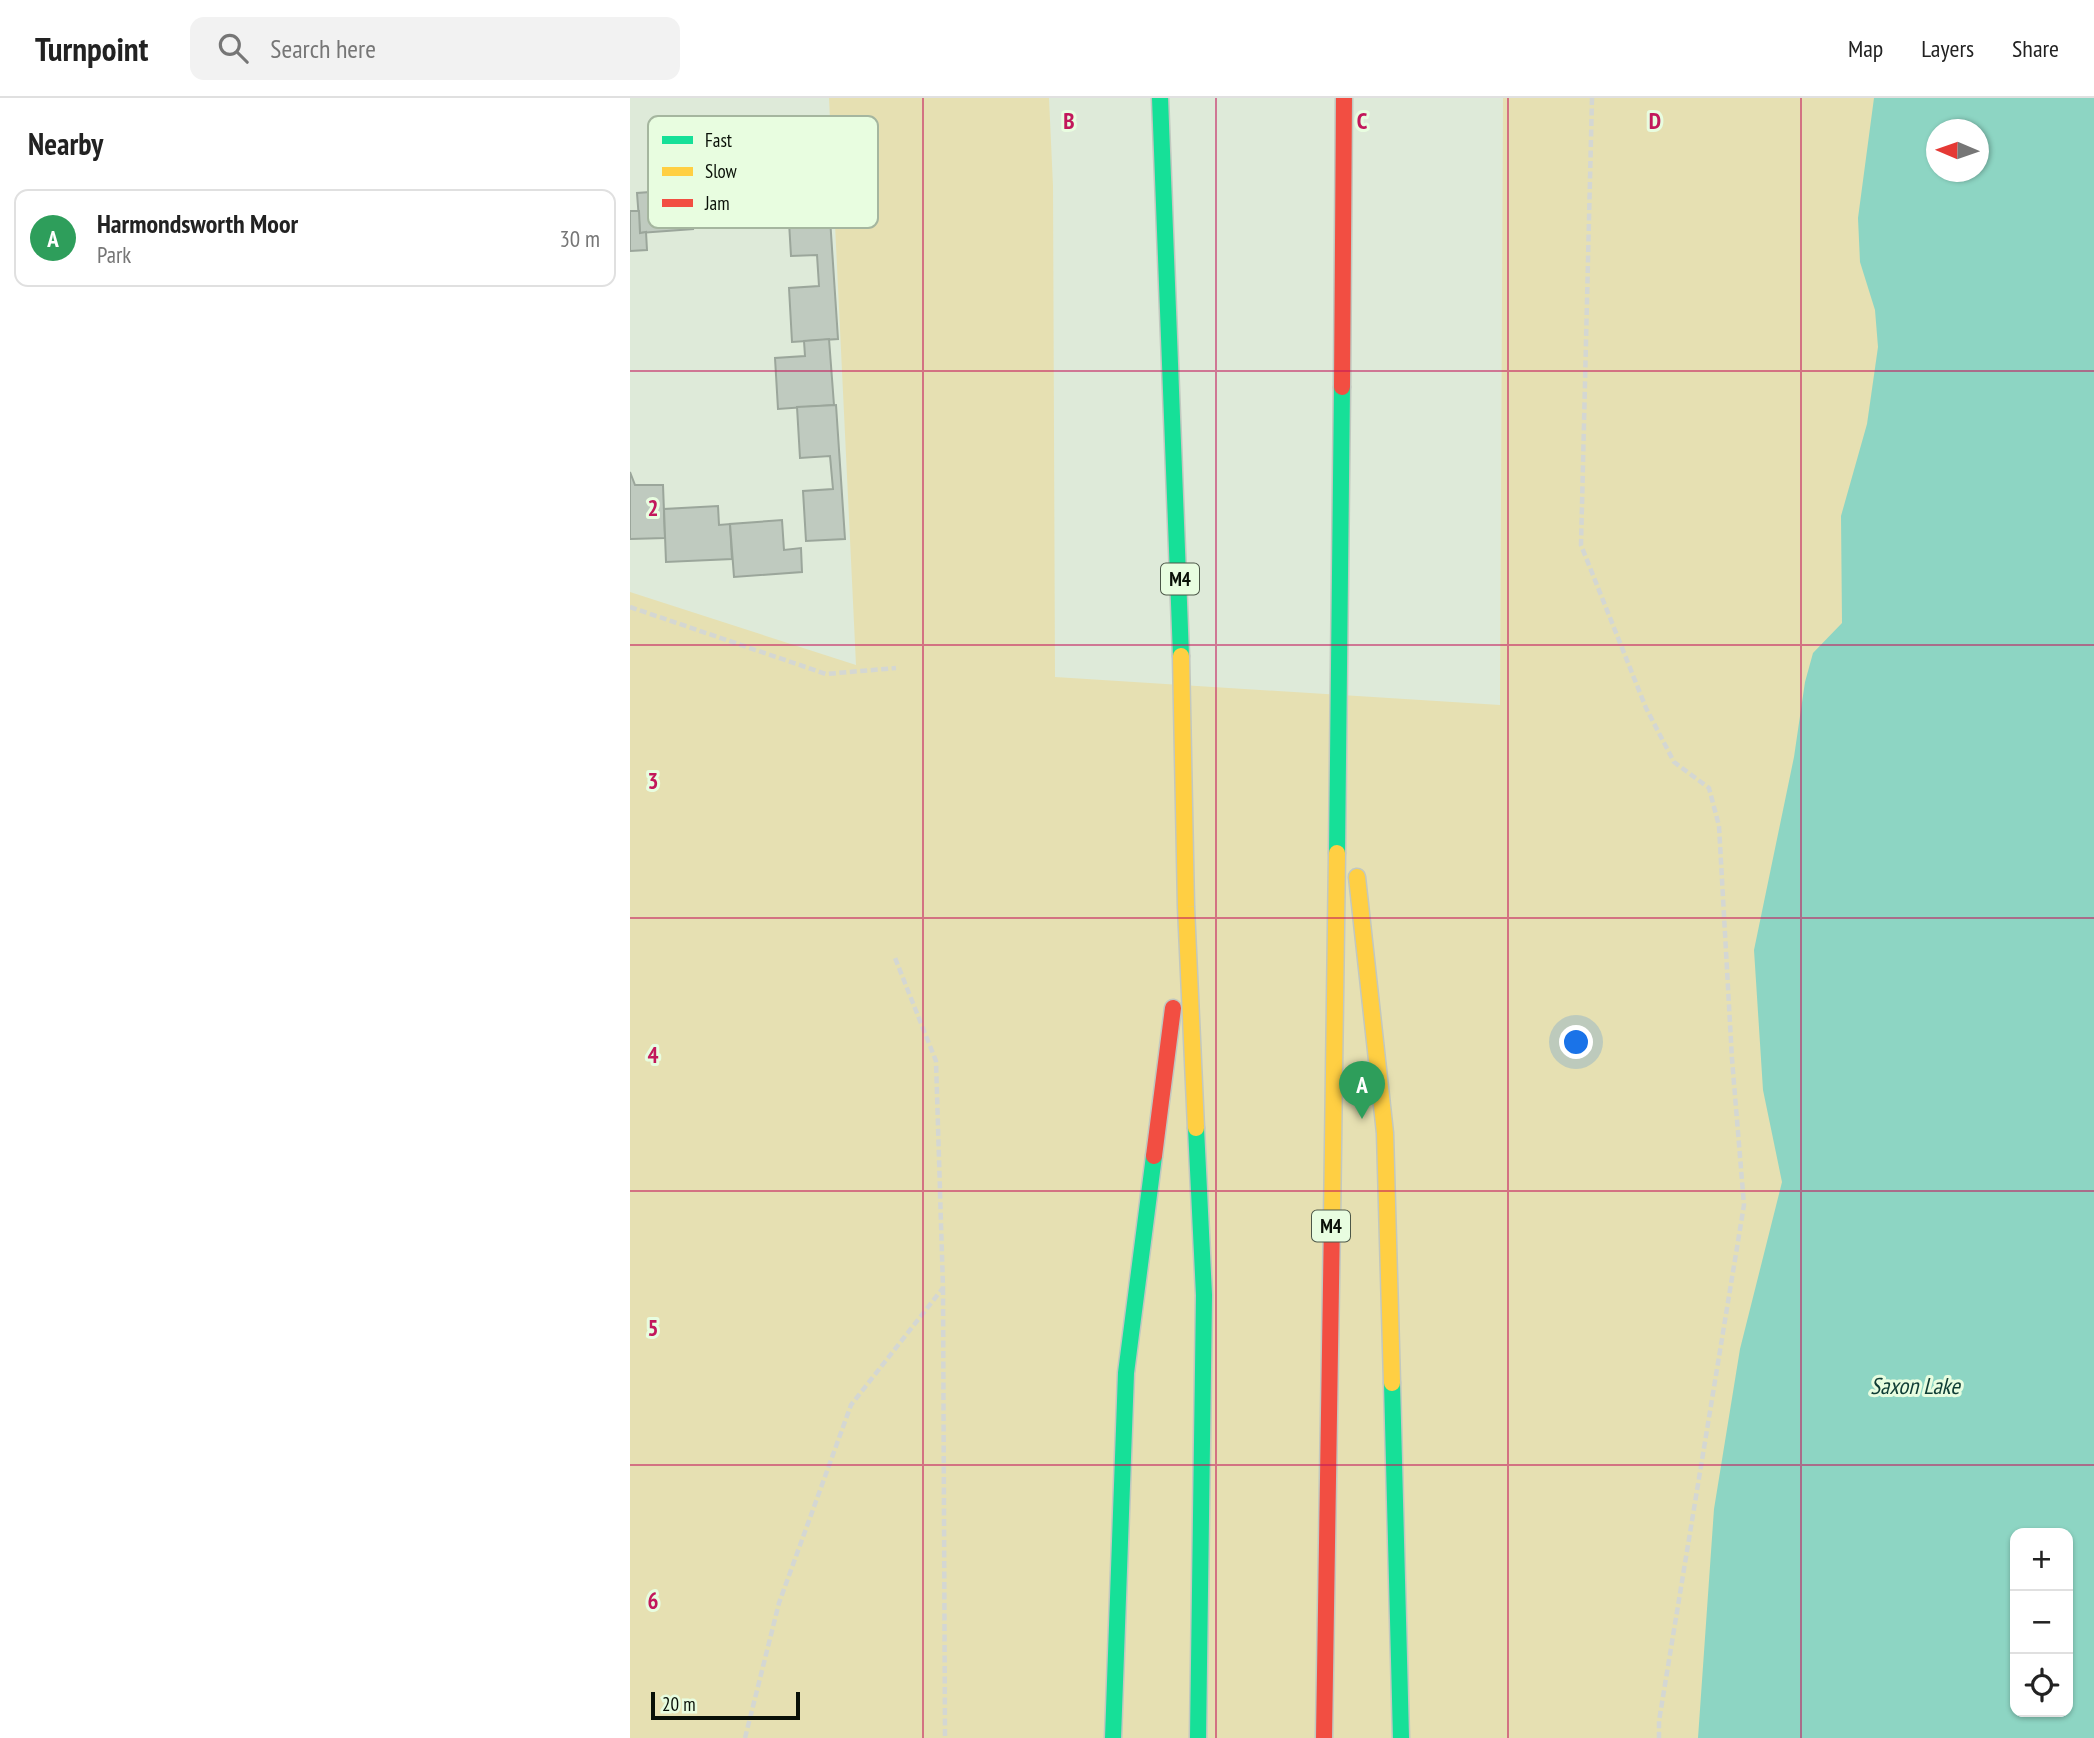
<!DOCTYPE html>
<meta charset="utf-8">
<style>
:root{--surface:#fff;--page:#f2f2f2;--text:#222;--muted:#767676;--line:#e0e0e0;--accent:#545c50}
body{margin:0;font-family:"PT Sans Narrow",sans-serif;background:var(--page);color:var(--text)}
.controls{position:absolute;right:21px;bottom:21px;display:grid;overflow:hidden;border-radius:14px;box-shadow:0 2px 5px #0004}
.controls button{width:63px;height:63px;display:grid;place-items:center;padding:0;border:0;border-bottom:2px solid var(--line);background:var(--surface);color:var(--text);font:35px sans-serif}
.compass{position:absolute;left:1296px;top:21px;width:63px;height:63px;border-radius:50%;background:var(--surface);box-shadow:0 2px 5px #0004;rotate:272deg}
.scale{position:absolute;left:21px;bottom:18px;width:149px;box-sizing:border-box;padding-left:7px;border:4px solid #091007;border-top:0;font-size:19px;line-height:24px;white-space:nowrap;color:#091007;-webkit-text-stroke:5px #e8fde0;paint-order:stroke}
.you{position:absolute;left:947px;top:945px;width:24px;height:24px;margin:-18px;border:5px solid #fff;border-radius:50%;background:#1a73e8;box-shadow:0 0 0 10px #1a73e833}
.badge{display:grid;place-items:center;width:46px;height:46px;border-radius:50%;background:var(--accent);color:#fff;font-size:23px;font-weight:700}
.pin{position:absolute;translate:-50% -58px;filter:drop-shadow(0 2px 4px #0008)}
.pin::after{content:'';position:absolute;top:37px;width:24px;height:21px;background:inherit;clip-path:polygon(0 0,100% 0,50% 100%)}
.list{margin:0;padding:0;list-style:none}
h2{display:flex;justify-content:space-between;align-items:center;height:91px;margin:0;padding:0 28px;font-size:30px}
h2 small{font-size:23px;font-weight:400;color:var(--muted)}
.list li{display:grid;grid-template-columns:46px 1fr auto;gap:21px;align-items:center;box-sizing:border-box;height:98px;margin:0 14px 14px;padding:0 14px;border:2px solid var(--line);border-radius:14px}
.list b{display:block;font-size:26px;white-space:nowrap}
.list p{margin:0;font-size:23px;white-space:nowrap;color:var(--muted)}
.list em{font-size:23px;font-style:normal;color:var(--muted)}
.icon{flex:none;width:38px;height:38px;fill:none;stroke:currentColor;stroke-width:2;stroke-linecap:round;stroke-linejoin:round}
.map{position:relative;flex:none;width:1464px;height:1640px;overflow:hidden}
header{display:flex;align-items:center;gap:42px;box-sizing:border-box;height:98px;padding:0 35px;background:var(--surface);border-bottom:2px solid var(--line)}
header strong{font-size:33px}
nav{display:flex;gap:38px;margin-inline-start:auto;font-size:24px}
.search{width:490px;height:63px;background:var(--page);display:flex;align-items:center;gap:18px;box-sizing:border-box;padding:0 24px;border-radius:14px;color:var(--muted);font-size:26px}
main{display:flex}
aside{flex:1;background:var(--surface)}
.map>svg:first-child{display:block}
</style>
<header>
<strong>Turnpoint</strong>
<div class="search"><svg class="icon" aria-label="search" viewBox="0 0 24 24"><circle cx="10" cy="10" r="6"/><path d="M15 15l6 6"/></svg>Search here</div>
<nav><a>Map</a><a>Layers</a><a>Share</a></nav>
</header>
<main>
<aside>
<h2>Nearby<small></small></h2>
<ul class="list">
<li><span class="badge" style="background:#2e9e5b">A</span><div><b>Harmondsworth Moor</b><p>Park</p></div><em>30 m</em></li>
</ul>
</aside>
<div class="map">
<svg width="1464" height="1640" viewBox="0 0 1464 1640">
<rect width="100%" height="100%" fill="#deead9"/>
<!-- green -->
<path fill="#e6e0b2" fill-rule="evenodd" d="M199 0H419L423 88 425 579 870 607 873 0H1464V1640H0V494L226 567ZM1307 32H1349V74H1307ZM1385 1435H1438V1614H1385Z"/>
<!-- water -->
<path fill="#8dd5c3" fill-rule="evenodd" d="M1244 0H1464V1640H1068L1084 1411 1110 1251 1152 1084 1133 992 1124 852 1164 659 1175 584 1183 555 1212 525 1211 418 1237 326 1248 249 1245 212 1230 164 1228 120ZM1307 32H1349V74H1307ZM1385 1435H1438V1614H1385Z"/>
<!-- building -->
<g fill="#bfcabf" stroke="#9ba69b" stroke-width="2">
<polygon points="76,90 77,116 61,117 63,131 10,135 7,95"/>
<polygon points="199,105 208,241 162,244 159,190 189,188 187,157 161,158 158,107"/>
<polygon points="0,113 9,113 10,135 16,134 17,152 0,153"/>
<polygon points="199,241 204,307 148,311 145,260 175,258 174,243"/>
<polygon points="206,307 215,441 176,443 173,393 203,391 200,358 170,360 167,309"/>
<polygon points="0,374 5,387 33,387 35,440 0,441"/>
<polygon points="88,408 89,427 100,426 102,461 36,464 34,411"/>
<polygon points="152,422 154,452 171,450 172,474 104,479 100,426"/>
</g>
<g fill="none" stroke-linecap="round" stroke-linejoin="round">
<!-- fast casing -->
<g stroke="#c2c8c0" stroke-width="19">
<g id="fast">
<polyline points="530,0 551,558"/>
<polyline points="707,755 712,289"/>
<polyline points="566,1030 574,1197 568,1640"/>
<polyline points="762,1285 771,1640"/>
<polyline points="483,1640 496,1275 524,1058"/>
</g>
</g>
<!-- slow casing -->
<g stroke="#c2c8c0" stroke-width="19">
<g id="slow">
<polyline points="551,558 556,809 566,1030"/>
<polyline points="727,779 755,1035 762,1285"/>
<polyline points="702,1122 707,755"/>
</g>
</g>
<!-- jam casing -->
<g stroke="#c2c8c0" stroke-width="19">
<g id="jam">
<polyline points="712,289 714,0"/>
<polyline points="524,1058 543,910"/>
<polyline points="694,1640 702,1122"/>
</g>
</g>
<!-- path -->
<g stroke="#d4d7d3" stroke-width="4.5" stroke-dasharray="7 3.5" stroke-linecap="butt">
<polyline points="962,0 951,447 1016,610 1044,664 1079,690 1089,728 1102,961 1114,1107 1029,1623 1029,1640"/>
<polyline points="0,509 196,576 266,570"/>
<polyline points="313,1190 315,1640"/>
<polyline points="115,1640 149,1505 221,1307 313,1190 306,963 265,860"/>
</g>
<!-- fast -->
<use href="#fast" stroke="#16e098" stroke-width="16"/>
<!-- slow -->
<use href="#slow" stroke="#ffcf43" stroke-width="16"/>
<!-- jam -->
<use href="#jam" stroke="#f24e42" stroke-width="16"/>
</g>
<!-- grid -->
<path fill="none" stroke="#c2185b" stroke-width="2" stroke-opacity="0.55" d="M293 0V1640M586 0V1640M878 0V1640M1171 0V1640M0 273H1464M0 547H1464M0 820H1464M0 1093H1464M0 1367H1464"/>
<g text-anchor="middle" stroke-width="6" stroke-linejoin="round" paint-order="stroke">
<!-- shield labels -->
<g fill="#e8fde0" stroke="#4c5748" stroke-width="2">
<rect x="531" y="465.5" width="38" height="31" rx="5"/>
<rect x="682" y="1112.5" width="38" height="31" rx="5"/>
</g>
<g font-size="19" font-weight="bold" fill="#091007">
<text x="550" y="488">M4</text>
<text x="701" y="1135">M4</text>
</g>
<!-- water labels -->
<g font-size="23" font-style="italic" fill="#0f3d35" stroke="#e8fde0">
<text x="1285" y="1296">Saxon Lake</text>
</g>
</g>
<!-- legend -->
<rect x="18" y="18" width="230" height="112" rx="10" fill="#e8fde0" stroke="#a5b69f" stroke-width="2"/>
<rect x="32" y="38" width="31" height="8" fill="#16e098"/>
<rect x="32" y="69" width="31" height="9" fill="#ffcf43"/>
<rect x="32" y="101" width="31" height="8" fill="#f24e42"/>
<g font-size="19" fill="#091007">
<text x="75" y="49">Fast</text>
<text x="75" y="80">Slow</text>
<text x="75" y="112">Jam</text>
</g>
<g font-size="23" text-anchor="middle" font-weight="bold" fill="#c2185b" stroke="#e8fde0" stroke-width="6" stroke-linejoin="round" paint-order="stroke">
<text x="439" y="31">B</text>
<text x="732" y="31">C</text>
<text x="1025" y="31">D</text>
<text x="23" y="418">2</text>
<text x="23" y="691">3</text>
<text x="23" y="965">4</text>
<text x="23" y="1238">5</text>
<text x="23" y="1511">6</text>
</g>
</svg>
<div class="controls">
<button>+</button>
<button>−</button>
<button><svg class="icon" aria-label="locate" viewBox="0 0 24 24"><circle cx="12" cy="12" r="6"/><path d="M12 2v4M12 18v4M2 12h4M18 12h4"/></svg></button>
</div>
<svg class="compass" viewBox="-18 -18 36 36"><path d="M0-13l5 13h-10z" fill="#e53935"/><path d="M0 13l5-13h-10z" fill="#767676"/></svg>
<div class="scale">20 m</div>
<div class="you"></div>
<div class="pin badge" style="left:732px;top:1021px;background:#2e9e5b">A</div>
</div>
</main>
